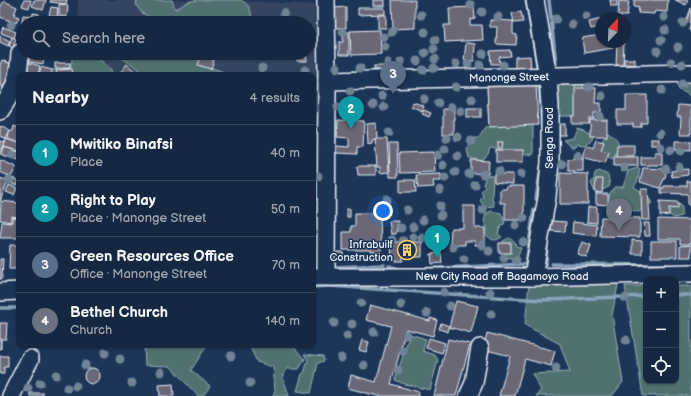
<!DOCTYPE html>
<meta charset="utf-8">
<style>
:root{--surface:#162841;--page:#23344c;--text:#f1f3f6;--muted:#9ea6b1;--line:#35445a;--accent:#ffd166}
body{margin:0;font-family:"Balsamiq Sans",sans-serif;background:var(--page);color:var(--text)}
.controls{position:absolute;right:12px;bottom:12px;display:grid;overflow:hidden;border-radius:8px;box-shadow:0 1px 3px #0004}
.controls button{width:36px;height:36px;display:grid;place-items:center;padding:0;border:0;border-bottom:1px solid var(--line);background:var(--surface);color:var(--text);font:20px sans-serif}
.compass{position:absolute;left:595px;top:12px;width:36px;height:36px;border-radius:50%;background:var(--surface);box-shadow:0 1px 3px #0004;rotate:23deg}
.you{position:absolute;left:383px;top:211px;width:14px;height:14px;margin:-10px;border:3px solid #fff;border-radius:50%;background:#1a73e8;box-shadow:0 0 0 6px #1a73e833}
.badge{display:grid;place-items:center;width:26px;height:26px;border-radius:50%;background:var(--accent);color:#fff;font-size:13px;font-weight:700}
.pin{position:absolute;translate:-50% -33px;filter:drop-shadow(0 1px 2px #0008)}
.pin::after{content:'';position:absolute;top:21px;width:14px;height:12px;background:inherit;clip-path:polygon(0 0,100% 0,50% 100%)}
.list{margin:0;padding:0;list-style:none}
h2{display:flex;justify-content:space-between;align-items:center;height:52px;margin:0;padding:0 16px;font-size:17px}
h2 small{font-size:13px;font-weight:400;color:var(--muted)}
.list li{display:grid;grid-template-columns:26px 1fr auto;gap:12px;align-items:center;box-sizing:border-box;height:56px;padding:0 16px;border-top:1px solid var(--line)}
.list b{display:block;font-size:15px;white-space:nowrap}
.list p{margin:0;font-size:13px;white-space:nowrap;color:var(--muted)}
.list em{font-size:13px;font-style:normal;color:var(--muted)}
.icon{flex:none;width:22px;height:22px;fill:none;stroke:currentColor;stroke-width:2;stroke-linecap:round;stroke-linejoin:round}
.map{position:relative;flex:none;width:691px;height:396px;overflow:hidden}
.search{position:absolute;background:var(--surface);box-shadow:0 1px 3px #0004;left:16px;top:16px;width:300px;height:44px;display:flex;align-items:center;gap:10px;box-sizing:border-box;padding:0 14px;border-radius:22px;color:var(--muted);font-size:15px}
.panel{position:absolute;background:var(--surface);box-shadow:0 1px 3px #0004;left:16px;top:72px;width:300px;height:276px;border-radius:8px}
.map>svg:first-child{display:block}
</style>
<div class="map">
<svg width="691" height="396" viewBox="0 0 691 396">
<rect width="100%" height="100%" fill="#1d3557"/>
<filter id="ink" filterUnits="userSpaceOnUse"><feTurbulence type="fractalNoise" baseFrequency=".025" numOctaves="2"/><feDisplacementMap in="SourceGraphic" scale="8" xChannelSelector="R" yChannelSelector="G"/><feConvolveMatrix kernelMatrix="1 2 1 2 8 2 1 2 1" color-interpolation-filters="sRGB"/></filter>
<g filter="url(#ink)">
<!-- built -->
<polygon fill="#344460" points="78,0 222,0 321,5 325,263 313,263 313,75 79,75 79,53 309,53 309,23 78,23"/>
<!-- green -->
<g fill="#517171" stroke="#9cb1b4">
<path d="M137 0H172L175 9C181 8 184 2 191 1 198 0 234 0 240 0 250 3 253 14 251 23H154L153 19 142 13 136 5Z"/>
<polygon points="85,53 89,53 93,56 91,53 225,53 221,57 211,53 201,56 203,62 211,68 224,72 222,75 139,75 138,74 139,69 122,58 110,55 107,59 96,57 110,68 113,75 44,75 52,70 70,68 73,56"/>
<polygon points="691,80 691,99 688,94 679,90 677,81"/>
<polygon points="560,83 585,83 580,95 577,116 560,116 561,112 553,105 557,87"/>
<polygon points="533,88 533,155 490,148 488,154 482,161 469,158 467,150 471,138 479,138 486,126 489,129 487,89"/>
<polygon points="577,128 584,130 593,135 592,140 584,145 576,144 575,147 571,147 563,140 573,138"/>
<path d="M608 132C622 141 621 147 612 159L599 150V145Z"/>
<polygon points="640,168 638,180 634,187 647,195 652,203 644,207 639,212 609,204 609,194 615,187 623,187 628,171 634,169"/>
<polygon points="599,171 608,175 610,186 596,194 591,183 594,179 595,173"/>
<polygon points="486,175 493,176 492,197 494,206 484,207 480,200 483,197 481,191 485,187 483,185"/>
<polygon points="680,204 682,208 682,216 674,218 665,212 667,205"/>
<path d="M491 211 501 213 505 223 500 228 498 234 502 237C493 243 491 239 484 233L487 228 484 221 486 214Z"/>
<path d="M509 238 515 242 516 246 521 248 519 253 515 258C503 259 501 251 503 241Z"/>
<polygon points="619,280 612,315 623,382 612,396 536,396 541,390 532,374 570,372 560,344 525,325 529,284"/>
<polygon points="625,286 646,286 646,381 676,381 676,286 691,286 691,396 643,396"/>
<polygon points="410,334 426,339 423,351 435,355 438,360 430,390 404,384 395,380"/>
<polygon points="144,345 204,345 206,347 191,370 210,386 203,396 198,396 170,366 145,365"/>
<polygon points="249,345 292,345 305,359 299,369 287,369 283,377 289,396 273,396 275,390 273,367 257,362"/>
<polygon points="304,354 323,356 324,361 318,363 311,393 297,391 302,374 304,373 308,360"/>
</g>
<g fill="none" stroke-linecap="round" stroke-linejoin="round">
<!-- stream -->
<g stroke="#88a3ba" stroke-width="3.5">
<polyline points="526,0 538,71"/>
<polyline points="549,0 556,64"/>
<polyline points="539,81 542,129"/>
<polyline points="536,199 541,167"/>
<polyline points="546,264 547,245"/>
<polyline points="552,264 668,265"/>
<polyline points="389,266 399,269"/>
<polyline points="332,267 384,265"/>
<polyline points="313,268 322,268"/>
<polyline points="418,269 526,264 534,210"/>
<polyline points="313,287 329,286 543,300 646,296"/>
<polyline points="676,295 691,295"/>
<polyline points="0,308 19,308"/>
</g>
</g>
<!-- building -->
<g fill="#6b6776" stroke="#e8f1f8">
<polygon points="24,0 31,0 29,8 22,6"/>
<polygon points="34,0 46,0 43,10 32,6"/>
<polygon points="51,0 67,0 66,4 50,2"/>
<rect x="373" y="0" width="12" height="6"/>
<polygon points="392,0 415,0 415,28 393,29"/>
<polygon points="610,0 617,0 617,6 611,6"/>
<polygon points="634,0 668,0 667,12 655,11 654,14 638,13 639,8 634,7"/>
<polygon points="675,0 688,0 686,5"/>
<polygon points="4,1 17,7 14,15 19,17 16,23 0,17 0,8"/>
<polygon points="619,1 629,2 627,16 618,16"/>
<polygon points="59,4 68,5 67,17 59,16"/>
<polygon points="51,7 58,8 57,17 49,15"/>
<polygon points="346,7 346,28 334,28 334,8"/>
<polygon points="474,7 475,19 470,20 470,25 482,25 483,40 445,42 444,25 450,25 449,8"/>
<polygon points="358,8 385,8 385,14 358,15"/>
<polygon points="691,8 691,31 689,30 691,23 686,22"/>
<polygon points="521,12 523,22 514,23 512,13"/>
<polygon points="33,13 39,14 38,23 32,23"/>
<polygon points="23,15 31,16 30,23 23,23 23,28 21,28"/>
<rect x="378" y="15" width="8" height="13"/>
<polygon points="42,19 71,22 71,23 41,23"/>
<polygon points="601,19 601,32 599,27 591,29 589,22"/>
<polygon points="490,20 513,21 513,34 517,35 516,45 496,44 497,27 490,27"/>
<polygon points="3,27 16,32 14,38 1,33"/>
<polygon points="380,30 381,54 351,55 350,31"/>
<polygon points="343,32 349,32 349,55 339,55 339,42 343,42"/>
<polygon points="601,35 601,42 612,42 613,48 584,53 582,38"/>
<polygon points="0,36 10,41 8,46 0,42"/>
<polygon points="12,37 16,39 13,48 9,46"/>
<polygon points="617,42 624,42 623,66 616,65"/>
<polygon points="466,43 475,44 474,61 464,60"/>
<polygon points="510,50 511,56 499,57 500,64 491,64 490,51"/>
<polygon points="26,53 45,53 43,64 25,61"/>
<rect x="54" y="53" width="17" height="5"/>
<polygon points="297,54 306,54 307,61 297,61"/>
<polygon points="201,56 214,60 211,69 198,65"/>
<polygon points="530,56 531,69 515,69 515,57"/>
<polygon points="624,59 635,59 635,65 624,64"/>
<polygon points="2,60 18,67 9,90 0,86 0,65"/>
<polygon points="26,62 40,66 38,75 23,75"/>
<rect x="55" y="63" width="15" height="5"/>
<polygon points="127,64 137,73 135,75 118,75"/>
<rect x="374" y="66" width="12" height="4"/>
<polygon points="41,67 52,70 51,75 39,75"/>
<polygon points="72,69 73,75 57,75 56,70"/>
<polygon points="536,84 538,125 489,127 487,86"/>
<polygon points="575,88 596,88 595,103 601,103 601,113 594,113 594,119 589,119 589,124 572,124 572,116 575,116"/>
<polygon points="626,95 647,95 647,123 641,123 641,127 633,127 633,124 617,124 617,110 626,110"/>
<polygon points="413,102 424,106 422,111 411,106"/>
<polygon points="678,105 691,106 691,134 680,134 681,117 677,117"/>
<rect x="467" y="108" width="14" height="9"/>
<rect x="443" y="109" width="11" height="25"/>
<polygon points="424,110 431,113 429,117 422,114"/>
<polygon points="338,120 364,121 363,147 357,147 357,154 336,153 336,146 349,147 349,138 337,137"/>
<rect x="590" y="120" width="17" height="16"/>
<polygon points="376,123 377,138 372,140 372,143 368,144 367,124"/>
<rect x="559" y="124" width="6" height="11"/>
<polygon points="0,126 10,131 6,139 0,136"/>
<polygon points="14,126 19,128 19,143 8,139 9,133 11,131 13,131"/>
<polygon points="6,139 19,143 19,151 4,147"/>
<polygon points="375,139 387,139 389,172 380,173 380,167 377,167"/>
<rect x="651" y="139" width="8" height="6"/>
<polygon points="596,140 604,142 601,150 609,152 605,163 582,157 586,145 593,148"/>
<polygon points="0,141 5,142 0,155"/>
<polygon points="675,141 691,141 691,150 675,149"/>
<polygon points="498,142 503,142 502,148 498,148"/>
<polygon points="389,144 397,144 398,177 390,177"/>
<polygon points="617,145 634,145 634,156 616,156"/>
<polygon points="4,147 19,152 19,160 2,155"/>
<rect x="496" y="150" width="27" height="12"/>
<polygon points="434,152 435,172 400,173 399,153"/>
<polygon points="655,152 662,152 662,165 641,165 641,157 655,157"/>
<rect x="614" y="157" width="24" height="9"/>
<polygon points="583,158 583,171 568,171 568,159"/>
<polygon points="0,160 16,167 11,177 0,172"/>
<polygon points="471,160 489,161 488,174 471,173"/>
<polygon points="357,166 376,166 376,175 358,175"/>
<polygon points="643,168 663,169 666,175 660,188 640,182"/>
<polygon points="688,169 688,175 672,177 671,171"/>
<polygon points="560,173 588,174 588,204 560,204"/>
<polygon points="441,174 441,181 433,181 434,187 418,188 416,175"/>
<polygon points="494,174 513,174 513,184 494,182"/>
<polygon points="10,177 19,181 17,186 8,182"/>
<polygon points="0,178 8,181 0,201"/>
<polygon points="596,179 603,179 602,193 595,192"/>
<polygon points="400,180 415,180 416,192 400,192"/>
<polygon points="687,181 691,181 691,205 688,205 688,194 661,193 661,188 664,188 664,186 687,186"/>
<polygon points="9,185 17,188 14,195 6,192"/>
<polygon points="507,186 524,186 524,220 505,220 505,203 500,203 500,189 506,189"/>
<polygon points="641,189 648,189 650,220 642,220"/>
<polygon points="596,194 608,194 608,205 596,204"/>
<polygon points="1,201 19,203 19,217 11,216 11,222 0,220"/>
<polygon points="660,201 678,202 678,209 669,208 669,215 660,216"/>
<polygon points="463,206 475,206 475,228 485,228 485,245 475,245 475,241 465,241 465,245 450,245 451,228 463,228"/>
<polygon points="588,207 597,207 597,223 587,222"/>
<rect x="347" y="209" width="3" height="8"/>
<polygon points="355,213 380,213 381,251 372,252 372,250 343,250 343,232 351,232 351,226 355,226"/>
<polygon points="12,217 19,218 19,238 0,238 2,222 12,223"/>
<polygon points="601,217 640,218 640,237 600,236"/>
<polygon points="658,219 691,220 690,244 680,244 680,239 658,239"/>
<polygon points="389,221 398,221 396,234 391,234"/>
<polygon points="552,221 566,222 565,232 551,231"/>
<polygon points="573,222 597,225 596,236 572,233"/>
<polygon points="644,223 649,223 650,236 645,236"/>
<polygon points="632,240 642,241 642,254 632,254"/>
<rect x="651" y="241" width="26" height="16"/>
<polygon points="391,242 422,242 422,257 403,257 403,261 392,261"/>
<polygon points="582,242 591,245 587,257 577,254"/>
<rect x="499" y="243" width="12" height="10"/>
<polygon points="10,245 19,245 19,269 9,269"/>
<polygon points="691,245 691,257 680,257 680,246"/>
<polygon points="337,252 343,252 344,259 338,260"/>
<polygon points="441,253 442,263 432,264 431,254"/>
<polygon points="0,259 3,259 2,279 0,279"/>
<polygon points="456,301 478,306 471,333 449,327"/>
<polygon points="370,305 430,321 430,318 437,320 433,336 406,329 391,384 419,392 418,396 378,396 348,388 351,375 376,382 391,326 366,320"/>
<polygon points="0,323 7,323 6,339 1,339 1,349 0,349"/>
<polygon points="441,323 449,326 448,332 439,329"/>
<polygon points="487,333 555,351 551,366 525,359 515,396 499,396 510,356 483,349"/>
<polygon points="429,338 445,343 442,353 426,348"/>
<polygon points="448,339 470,344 456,396 434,396"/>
<polygon points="362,340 369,342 366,352 359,350"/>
<polygon points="0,356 8,356 8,367 4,367 4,374 0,374"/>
<circle cx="92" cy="376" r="8"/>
<polygon points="173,384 174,396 160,396 159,385"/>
<rect x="30" y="393" width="13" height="3"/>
</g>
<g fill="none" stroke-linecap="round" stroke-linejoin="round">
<!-- minor casing -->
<g stroke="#e8f1f8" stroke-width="20">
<g id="minor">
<polyline points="326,0 327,81 326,276"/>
<polyline points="327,81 691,73"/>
<path d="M0 111C14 91 19 78 20 53"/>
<polyline points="313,277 533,277 691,273"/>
<polyline points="533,277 547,197 550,162 550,106 548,77 535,0"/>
<polyline points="0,292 19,291"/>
<polyline points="11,396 30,359"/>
<polyline points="468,396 474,383 480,348"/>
</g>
</g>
<!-- minor -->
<use href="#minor" stroke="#1d3557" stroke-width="17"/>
</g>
<!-- trees -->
<g fill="#708496">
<circle cx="471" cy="5" r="4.5"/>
<circle cx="482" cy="12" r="4.5"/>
<circle cx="284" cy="13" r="4.5"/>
<circle cx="421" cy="15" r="4.5"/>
<circle cx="586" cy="16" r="4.5"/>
<circle cx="498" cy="17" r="4.5"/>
<circle cx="664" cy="17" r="4.5"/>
<circle cx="556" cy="19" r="4.5"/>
<circle cx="683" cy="23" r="4.5"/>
<circle cx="572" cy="24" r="4.5"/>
<circle cx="11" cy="25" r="4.5"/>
<circle cx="665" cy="30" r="4.5"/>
<circle cx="343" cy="32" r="4.5"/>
<circle cx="392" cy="32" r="4.5"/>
<circle cx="425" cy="32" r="4.5"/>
<circle cx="384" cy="37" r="4.5"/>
<circle cx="435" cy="40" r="4.5"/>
<circle cx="661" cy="40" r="4.5"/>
<circle cx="385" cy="47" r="4.5"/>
<circle cx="678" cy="47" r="4.5"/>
<circle cx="434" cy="49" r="4.5"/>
<circle cx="657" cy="51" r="4.5"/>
<circle cx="425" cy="53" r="4.5"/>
<circle cx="483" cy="54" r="4.5"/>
<circle cx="435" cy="59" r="4.5"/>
<circle cx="417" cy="61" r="4.5"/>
<circle cx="401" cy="62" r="4.5"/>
<circle cx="671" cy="62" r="4.5"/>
<circle cx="388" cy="63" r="4.5"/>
<circle cx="456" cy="64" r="4.5"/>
<circle cx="468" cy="64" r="4.5"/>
<circle cx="682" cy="64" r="4.5"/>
<circle cx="480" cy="65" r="4.5"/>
<circle cx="503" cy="65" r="4.5"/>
<circle cx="337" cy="67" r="4.5"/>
<circle cx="262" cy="68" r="4.5"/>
<circle cx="360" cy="68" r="4.5"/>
<circle cx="434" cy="68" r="4.5"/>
<circle cx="305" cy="70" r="4.5"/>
<circle cx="423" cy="70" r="4.5"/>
<circle cx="394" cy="71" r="4.5"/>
<circle cx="683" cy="84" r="4.5"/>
<circle cx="456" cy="87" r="4.5"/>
<circle cx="589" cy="87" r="4.5"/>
<circle cx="662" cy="90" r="4.5"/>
<circle cx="350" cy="91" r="4.5"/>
<circle cx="382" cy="96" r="4.5"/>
<circle cx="602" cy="96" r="4.5"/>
<circle cx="424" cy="99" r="4.5"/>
<circle cx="472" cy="99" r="4.5"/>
<circle cx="438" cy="103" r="4.5"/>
<circle cx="373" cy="105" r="4.5"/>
<circle cx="338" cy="107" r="4.5"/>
<circle cx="384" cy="107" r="4.5"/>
<circle cx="451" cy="107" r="4.5"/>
<circle cx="461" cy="111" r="4.5"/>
<circle cx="353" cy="114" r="4.5"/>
<circle cx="600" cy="116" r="4.5"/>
<circle cx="389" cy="133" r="4.5"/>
<circle cx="660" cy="133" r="4.5"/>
<circle cx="458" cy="137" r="4.5"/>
<circle cx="447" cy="138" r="4.5"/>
<circle cx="471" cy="141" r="4.5"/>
<circle cx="661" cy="147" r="4.5"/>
<circle cx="445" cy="149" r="4.5"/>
<circle cx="671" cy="150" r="4.5"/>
<circle cx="681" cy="151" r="4.5"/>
<circle cx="13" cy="155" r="4.5"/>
<circle cx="438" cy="155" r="4.5"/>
<circle cx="577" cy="155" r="4.5"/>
<circle cx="458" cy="156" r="4.5"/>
<circle cx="562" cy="164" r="4.5"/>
<circle cx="443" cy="165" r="4.5"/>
<circle cx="679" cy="167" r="4.5"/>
<circle cx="624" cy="168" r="4.5"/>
<circle cx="666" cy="169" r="4.5"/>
<circle cx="499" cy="171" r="4.5"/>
<circle cx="455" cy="172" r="4.5"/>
<circle cx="469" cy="174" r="4.5"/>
<circle cx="483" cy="174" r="4.5"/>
<circle cx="521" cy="174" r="4.5"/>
<circle cx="318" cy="176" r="4.5"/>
<circle cx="445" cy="178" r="4.5"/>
<circle cx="9" cy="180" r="4.5"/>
<circle cx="475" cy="185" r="4.5"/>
<circle cx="440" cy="190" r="4.5"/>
<circle cx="387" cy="199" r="4.5"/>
<circle cx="440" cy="206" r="4.5"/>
<circle cx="407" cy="210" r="4.5"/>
<circle cx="483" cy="210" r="4.5"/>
<circle cx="441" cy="215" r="4.5"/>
<circle cx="524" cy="218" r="4.5"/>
<circle cx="423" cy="220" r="4.5"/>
<circle cx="516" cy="225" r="4.5"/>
<circle cx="413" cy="227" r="4.5"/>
<circle cx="401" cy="228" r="4.5"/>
<circle cx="413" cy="237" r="4.5"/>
<circle cx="422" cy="238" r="4.5"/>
<circle cx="392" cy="240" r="4.5"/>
<circle cx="403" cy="241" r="4.5"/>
<circle cx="523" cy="242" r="4.5"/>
<circle cx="482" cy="245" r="4.5"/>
<circle cx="453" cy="247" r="4.5"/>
<circle cx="489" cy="251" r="4.5"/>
<circle cx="504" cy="258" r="4.5"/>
<circle cx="464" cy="259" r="4.5"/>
<circle cx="516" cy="260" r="4.5"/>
<circle cx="444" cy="292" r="4.5"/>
<circle cx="490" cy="292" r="4.5"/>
<circle cx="625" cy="298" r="4.5"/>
<circle cx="361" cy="303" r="4.5"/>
<circle cx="401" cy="305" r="4.5"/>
<circle cx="450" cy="306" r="4.5"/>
<circle cx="427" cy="313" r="4.5"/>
<circle cx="491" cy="314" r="4.5"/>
<circle cx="334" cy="323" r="4.5"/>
<circle cx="352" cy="324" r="4.5"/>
<circle cx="374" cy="332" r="4.5"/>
<circle cx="407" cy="335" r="4.5"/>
<circle cx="347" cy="336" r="4.5"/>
<circle cx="626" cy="340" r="4.5"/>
<circle cx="403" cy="351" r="4.5"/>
<circle cx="105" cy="353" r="4.5"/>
<circle cx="231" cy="356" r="4.5"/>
<circle cx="341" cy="358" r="4.5"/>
<circle cx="120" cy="359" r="4.5"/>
<circle cx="85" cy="365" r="4.5"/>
<circle cx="364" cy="365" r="4.5"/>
<circle cx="556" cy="368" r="4.5"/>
<circle cx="398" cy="370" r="4.5"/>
<circle cx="161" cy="372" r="4.5"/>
<circle cx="56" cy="375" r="4.5"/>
<circle cx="40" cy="383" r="4.5"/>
<circle cx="132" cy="383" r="4.5"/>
<circle cx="250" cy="383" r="4.5"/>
<circle cx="76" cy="386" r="4.5"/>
<circle cx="28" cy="388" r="4.5"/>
<circle cx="67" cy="388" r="4.5"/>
</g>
</g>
<!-- icons -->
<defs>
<g id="building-ring" transform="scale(1)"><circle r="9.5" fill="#1d3557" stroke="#ffd166" stroke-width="1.5"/><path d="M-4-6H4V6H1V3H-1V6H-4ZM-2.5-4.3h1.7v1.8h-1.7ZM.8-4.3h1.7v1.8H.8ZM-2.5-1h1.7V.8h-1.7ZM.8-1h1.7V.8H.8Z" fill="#ffd166"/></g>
</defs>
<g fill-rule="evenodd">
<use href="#building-ring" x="407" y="250"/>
</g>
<g text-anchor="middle" stroke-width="3" stroke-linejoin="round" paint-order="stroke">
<!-- street labels -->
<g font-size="11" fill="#e8f1f8" stroke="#1d3557">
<text transform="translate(509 77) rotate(-1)" y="4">Manonge Street</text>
<text transform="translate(549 138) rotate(-90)" y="4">Senga Road</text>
<text x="502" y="280">New City Road off Bagamoyo Road</text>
</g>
<!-- poi labels -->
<g font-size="11" fill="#e8f1f8" stroke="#1d3557" text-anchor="end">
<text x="393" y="248">Infrabuilf<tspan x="393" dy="13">Construction</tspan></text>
</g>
</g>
</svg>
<div class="controls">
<button>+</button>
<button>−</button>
<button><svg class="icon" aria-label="locate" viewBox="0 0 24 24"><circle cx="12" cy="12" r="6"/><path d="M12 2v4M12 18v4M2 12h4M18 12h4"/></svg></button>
</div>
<svg class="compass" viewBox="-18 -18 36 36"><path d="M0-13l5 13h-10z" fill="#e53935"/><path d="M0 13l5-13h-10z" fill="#9ea6b1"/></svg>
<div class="you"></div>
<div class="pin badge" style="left:437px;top:258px;background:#0f9aa8">1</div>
<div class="pin badge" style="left:351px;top:129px;background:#0f9aa8">2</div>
<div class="pin badge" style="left:393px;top:94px;background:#5c6f8a">3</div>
<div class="pin badge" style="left:619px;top:231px;background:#6b7280">4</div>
<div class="search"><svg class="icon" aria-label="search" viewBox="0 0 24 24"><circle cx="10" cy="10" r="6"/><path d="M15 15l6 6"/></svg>Search here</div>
<section class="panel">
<h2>Nearby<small>4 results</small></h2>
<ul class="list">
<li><span class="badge" style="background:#0f9aa8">1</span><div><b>Mwitiko Binafsi</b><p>Place</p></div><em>40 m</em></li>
<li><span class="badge" style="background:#0f9aa8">2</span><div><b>Right to Play</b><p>Place · Manonge Street</p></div><em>50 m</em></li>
<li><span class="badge" style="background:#5c6f8a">3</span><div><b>Green Resources Office</b><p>Office · Manonge Street</p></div><em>70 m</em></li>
<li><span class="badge" style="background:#6b7280">4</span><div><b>Bethel Church</b><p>Church</p></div><em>140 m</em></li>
</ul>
</section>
</div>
